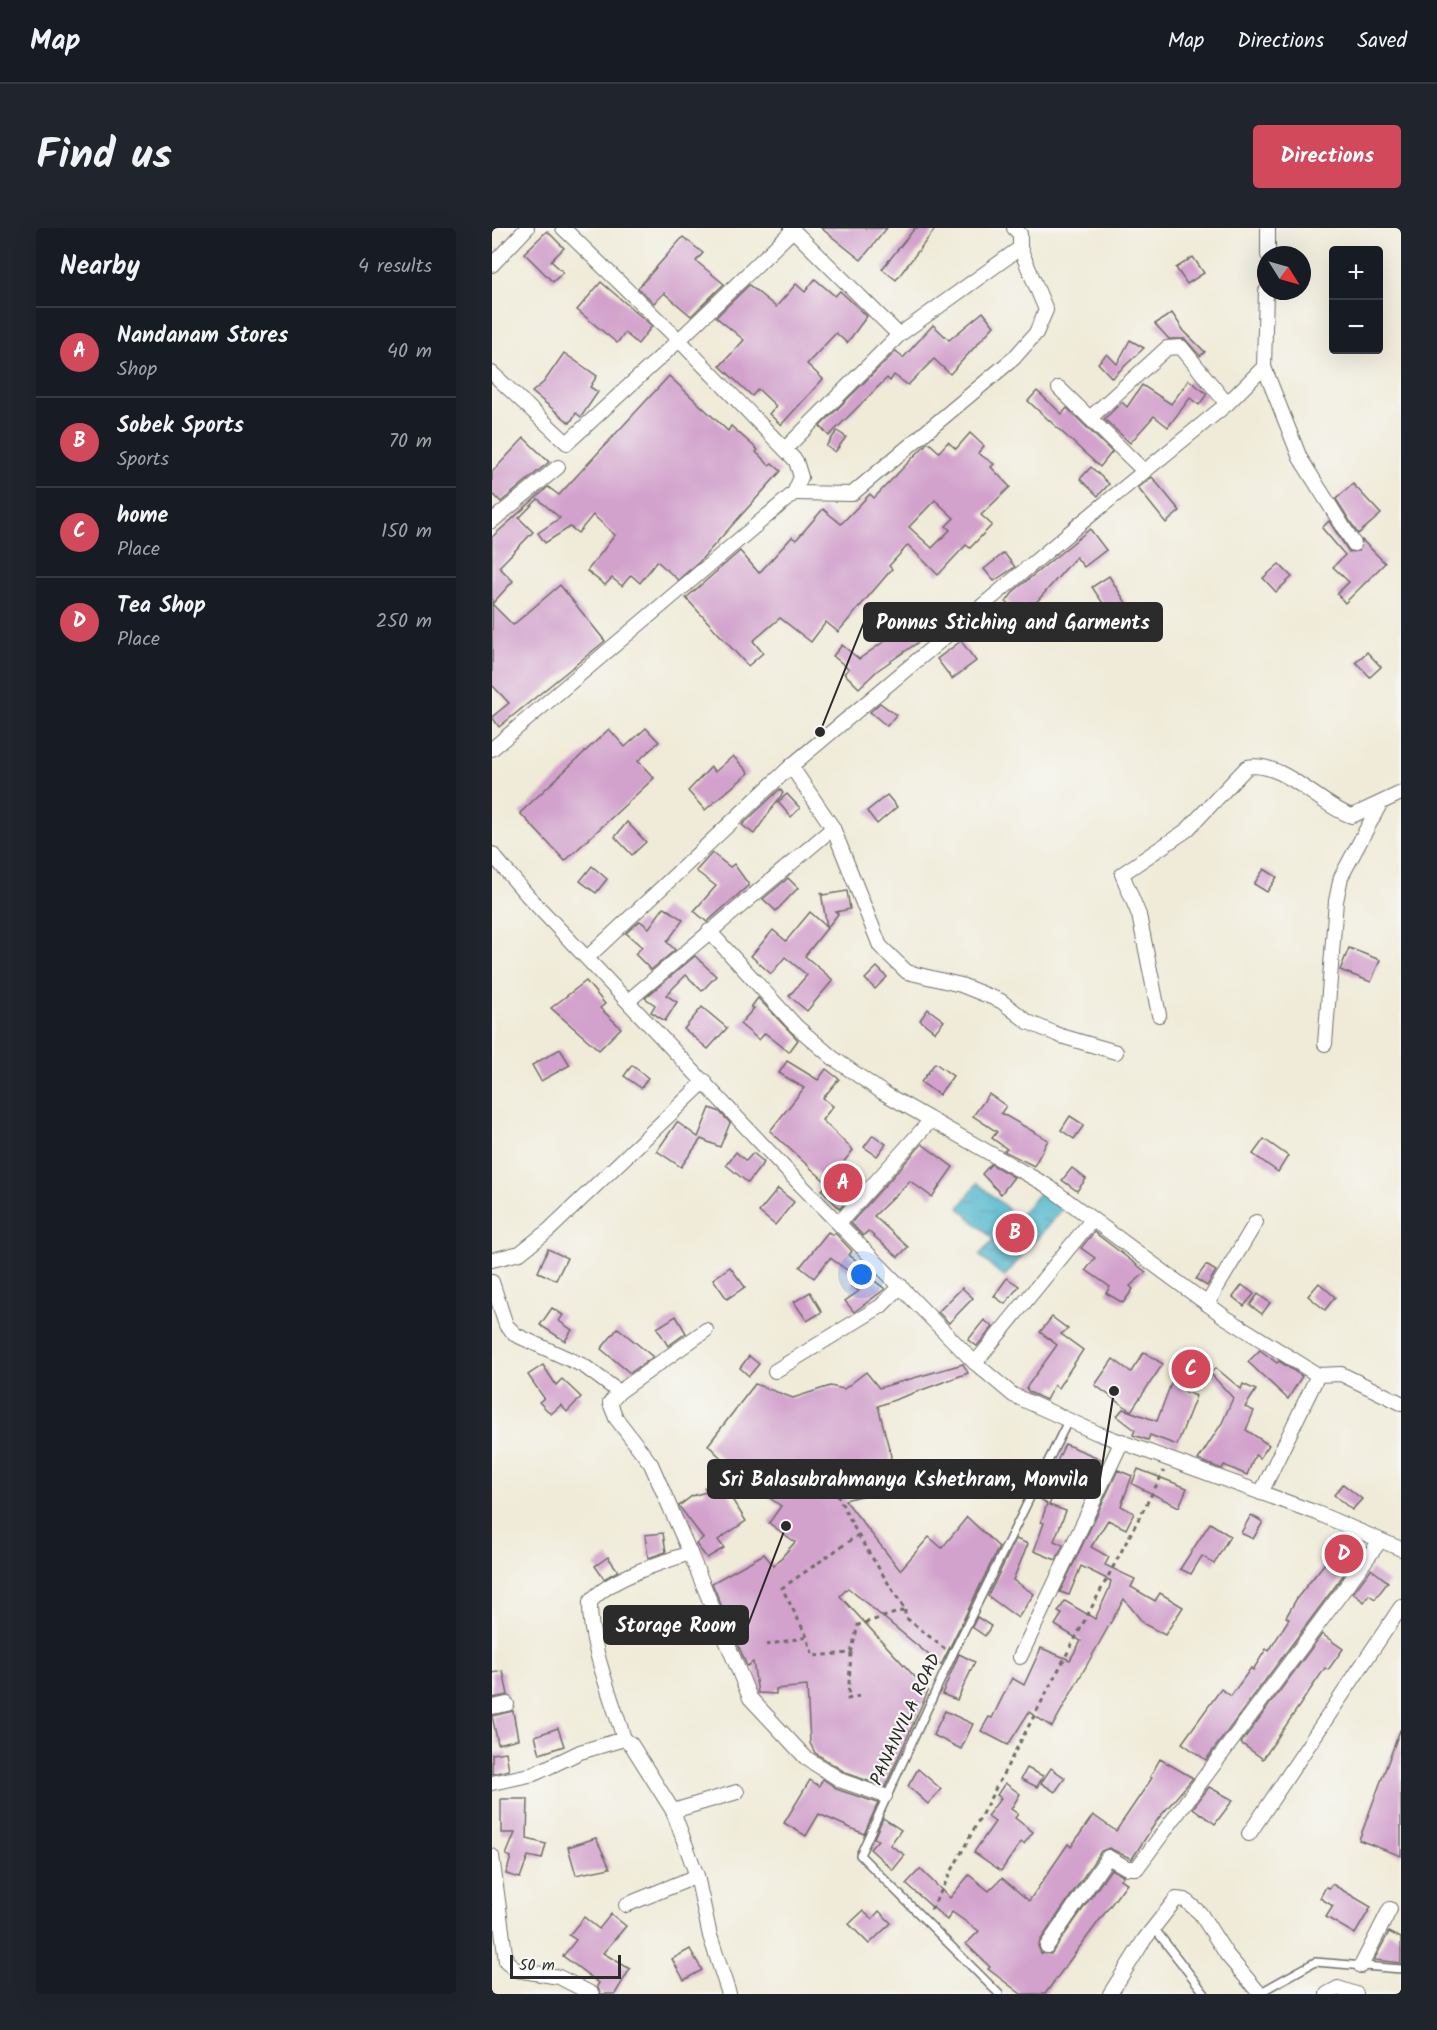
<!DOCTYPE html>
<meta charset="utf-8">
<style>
:root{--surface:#171b24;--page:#20242c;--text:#f1f3f6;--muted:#9ea1a6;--line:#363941;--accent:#d1495b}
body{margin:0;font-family:Kalam,sans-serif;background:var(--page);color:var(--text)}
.controls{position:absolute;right:18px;top:18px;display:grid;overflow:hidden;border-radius:6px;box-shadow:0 6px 24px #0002}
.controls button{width:54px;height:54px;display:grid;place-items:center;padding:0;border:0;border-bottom:2px solid var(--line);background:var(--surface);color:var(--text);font:30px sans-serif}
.compass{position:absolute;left:765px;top:18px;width:54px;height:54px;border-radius:50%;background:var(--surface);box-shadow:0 6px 24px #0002;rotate:127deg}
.scale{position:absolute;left:18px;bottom:15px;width:111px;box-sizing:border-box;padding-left:6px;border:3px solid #2b2b2b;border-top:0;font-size:16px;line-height:21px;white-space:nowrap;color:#2b2b2b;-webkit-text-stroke:4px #f6f6f2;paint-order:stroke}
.you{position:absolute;left:370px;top:1047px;width:21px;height:21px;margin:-15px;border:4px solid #fff;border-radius:50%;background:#1a73e8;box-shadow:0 0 0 9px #1a73e833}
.badge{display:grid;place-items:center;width:39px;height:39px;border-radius:50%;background:var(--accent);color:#fff;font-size:20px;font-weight:700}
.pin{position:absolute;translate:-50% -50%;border:3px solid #fff;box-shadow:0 2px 6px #0006}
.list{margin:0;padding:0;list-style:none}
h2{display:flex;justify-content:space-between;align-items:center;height:78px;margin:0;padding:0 24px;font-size:26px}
h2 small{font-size:20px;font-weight:400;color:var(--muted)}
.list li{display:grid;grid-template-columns:39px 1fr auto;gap:18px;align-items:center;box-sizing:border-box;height:90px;padding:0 24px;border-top:2px solid var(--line)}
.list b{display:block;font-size:22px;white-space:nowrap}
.list p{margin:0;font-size:20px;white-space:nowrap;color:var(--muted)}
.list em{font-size:20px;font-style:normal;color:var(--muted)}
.map{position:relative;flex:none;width:909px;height:1766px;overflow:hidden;border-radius:6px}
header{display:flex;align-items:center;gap:36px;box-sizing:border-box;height:84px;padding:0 30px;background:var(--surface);border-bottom:2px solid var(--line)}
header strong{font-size:28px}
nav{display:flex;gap:33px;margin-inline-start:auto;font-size:21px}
.intro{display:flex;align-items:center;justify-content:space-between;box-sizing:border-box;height:144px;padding:0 36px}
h1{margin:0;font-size:42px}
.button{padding:15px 27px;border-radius:6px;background:var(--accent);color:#fff;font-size:21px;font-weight:700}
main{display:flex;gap:36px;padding:0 36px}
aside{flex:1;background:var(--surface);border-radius:6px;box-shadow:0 6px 24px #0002}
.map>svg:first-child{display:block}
</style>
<header>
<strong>Map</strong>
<nav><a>Map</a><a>Directions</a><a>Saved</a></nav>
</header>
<div class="intro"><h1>Find us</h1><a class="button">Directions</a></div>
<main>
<aside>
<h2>Nearby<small>4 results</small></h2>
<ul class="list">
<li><span class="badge">A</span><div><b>Nandanam Stores</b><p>Shop</p></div><em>40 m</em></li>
<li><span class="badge">B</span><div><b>Sobek Sports</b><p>Sports</p></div><em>70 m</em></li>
<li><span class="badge">C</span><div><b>home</b><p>Place</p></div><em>150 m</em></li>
<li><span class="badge">D</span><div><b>Tea Shop</b><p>Place</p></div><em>250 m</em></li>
</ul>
</aside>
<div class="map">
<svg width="909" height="1766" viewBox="0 0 909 1766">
<defs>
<pattern id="water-ripples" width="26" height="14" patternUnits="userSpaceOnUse" patternTransform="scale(1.5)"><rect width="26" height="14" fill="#4db5cc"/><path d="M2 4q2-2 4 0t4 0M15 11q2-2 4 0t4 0" fill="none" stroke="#4093a6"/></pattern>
</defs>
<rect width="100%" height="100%" fill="#f6f6f2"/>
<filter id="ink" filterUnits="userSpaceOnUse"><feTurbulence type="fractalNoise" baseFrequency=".0167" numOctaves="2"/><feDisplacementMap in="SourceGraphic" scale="12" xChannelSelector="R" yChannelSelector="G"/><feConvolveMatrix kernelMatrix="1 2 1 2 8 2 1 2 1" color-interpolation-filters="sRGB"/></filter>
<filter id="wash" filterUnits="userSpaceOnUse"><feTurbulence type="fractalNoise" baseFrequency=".008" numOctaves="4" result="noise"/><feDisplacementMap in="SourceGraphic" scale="24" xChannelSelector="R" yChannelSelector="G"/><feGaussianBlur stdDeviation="1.35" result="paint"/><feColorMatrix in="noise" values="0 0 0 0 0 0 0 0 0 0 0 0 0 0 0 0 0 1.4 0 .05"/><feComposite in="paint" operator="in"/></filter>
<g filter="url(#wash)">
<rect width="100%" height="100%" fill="#f0ebd8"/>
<!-- water -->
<polygon fill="url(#water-ripples)" stroke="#3c707c" stroke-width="1.5" points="485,955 526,989 553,959 574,977 512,1049 487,1027 502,1012 467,980"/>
<g id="blocks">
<!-- building -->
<g fill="#d2a1cc" fill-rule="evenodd">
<polygon points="329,0 395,0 369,32"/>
<polygon points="423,0 444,0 404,52 390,41"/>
<polygon points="55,3 72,20 59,33 71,44 61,54 32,25"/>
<polygon points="191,9 211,25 204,33 232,56 199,88 172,65 162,75 146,60"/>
<polygon points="701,29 712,45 695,56 684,40"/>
<polygon points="323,51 343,68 348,63 375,88 355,115 344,105 315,136 331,151 289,197 277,186 284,178 266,161 260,168 228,138 252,112 224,89 257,57 284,79 304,56 313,64"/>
<polygon points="109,54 160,98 146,116 133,105 125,115 85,82"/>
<polygon points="491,84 502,98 458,146 442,131 416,157 402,147 398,153 395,150 337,208 328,198 404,123 411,130 441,97 457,112"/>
<polygon points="680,85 692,103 713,124 708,128 693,111 677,111 663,96"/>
<polygon points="638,112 652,120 620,150 606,135 615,126 625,136"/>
<polygon points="72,125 105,148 98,159 106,164 89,189 84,185 78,195 40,164 52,154"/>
<polygon points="177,148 236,203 239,198 266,222 264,224 277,237 280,235 289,243 207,334 186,352 165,333 148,355 139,347 130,358 120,350 113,357 95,343 123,307 101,287 86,305 78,299 53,315 46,305 68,290 46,271 27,290 41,304 7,339 21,353 0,376 0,309 56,259 67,267"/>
<polygon points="697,152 715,166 707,177 698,170 676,199 662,188 638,215 612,191 630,174 635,179 650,157 679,176"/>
<polygon points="545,163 570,186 575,180 620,224 608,239 536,173"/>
<polygon points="345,203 354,209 343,224 334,218"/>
<path d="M478 205 492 218 486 225 502 236 499 239 518 259 489 287 500 297 478 320 474 317 446 347 416 317 397 338 400 341 346 404 334 394 319 414 288 390 261 413 271 425 256 438 194 370 248 323 267 345 300 309 304 312 331 281 349 296 378 266 382 270 436 214 447 224 456 214 464 221ZM443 272 462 290 454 298 458 302 440 320 417 299Z"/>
<polygon points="32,210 57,234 9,274 0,265 0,244"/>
<polygon points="599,239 617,256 606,268 588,251"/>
<polygon points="660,249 688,283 674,295 646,260"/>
<polygon points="861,256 889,286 866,306 844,271"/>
<polygon points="837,293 857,324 867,323 870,312 893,335 853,375 845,366 857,354 841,339 853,327 830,300"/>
<polygon points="598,301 614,322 592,339 584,329 541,378 560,403 545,395 529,410 517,395 530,385 514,374 522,363"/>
<polygon points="512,325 523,339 502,353 492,341"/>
<polygon points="787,336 800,349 784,364 771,350"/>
<polygon points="617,348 636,378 620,389 600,359"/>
<polygon points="68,357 113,413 7,499 0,489 17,475 0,457 0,376 21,397"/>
<polygon points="424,391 435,408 386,442 367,460 352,445 357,441 341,428 350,417 367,431"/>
<polygon points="469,413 484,433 460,451 445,431"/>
<polygon points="875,424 889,439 878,449 864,434"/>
<polygon points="388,475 404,487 395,498 378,484"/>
<polygon points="154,500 167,514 146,533 162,550 73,633 28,585 117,501 133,519"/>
<polygon points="241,528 257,545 213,582 196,563 219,539 223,544"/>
<polygon points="288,561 291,565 262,606 250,597"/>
<polygon points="295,566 308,580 299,589 286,574"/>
<polygon points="395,567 405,579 385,596 375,583"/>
<polygon points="135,594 154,614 140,627 123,609"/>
<polygon points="220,625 238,639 242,636 257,657 215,694 202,683 224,658 204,643"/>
<polygon points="100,638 115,651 104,665 88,653"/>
<polygon points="772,641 785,649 775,664 762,656"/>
<polygon points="296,650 306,660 284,683 271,671"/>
<polygon points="355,663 358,681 344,684 346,686 313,728 341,752 315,783 297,768 315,747 293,729 279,746 259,728 281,702 294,713 318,684 335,699 329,664 331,667"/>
<polygon points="172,679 191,692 175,714 183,722 159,742 143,726 150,719 134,705 148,693 157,700"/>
<polygon points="857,720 888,732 879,754 848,742"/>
<polygon points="203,728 224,748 210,763 194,747 174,767 185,774 173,793 159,784 163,777 153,770"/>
<polygon points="385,739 395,749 383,761 373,751"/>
<polygon points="94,753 113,776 108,780 129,800 107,822 59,780"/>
<polygon points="266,770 306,812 297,824 273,805 267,812 248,796 262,780 259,779"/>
<polygon points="210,779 235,800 216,821 192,801"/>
<polygon points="436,781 452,793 443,804 428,792"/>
<polygon points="68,821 78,837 49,853 40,837"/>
<polygon points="295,833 326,852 334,841 347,851 331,870 341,878 330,892 361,922 347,940 364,959 348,981 330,962 336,956 278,903 312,860 287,845"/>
<polygon points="443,835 461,848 447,867 429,854"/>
<polygon points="140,837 156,850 149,860 132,848"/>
<polygon points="497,866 514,878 509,885 556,912 542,938 512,923 515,921 500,910 505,904 481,888"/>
<polygon points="218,880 228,884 238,895 228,919 209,911 189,939 165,923 185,894 206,909"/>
<polygon points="578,888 592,897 582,911 569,902"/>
<polygon points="381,907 394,916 385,928 372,919"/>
<polygon points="772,911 796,928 786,944 761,926"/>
<polygon points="430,916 461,939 440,969 418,953 382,988 416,1019 406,1029 376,1003 371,1008 359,995"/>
<polygon points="244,924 254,933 261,925 272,934 256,955 234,937"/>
<polygon points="499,936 522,949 509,966 490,946"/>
<polygon points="580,940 594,951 585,963 570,952"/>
<polygon points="286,961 302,974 283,997 267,984"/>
<polygon points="336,1004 341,1007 343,1005 360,1023 357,1027 377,1042 374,1046 393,1061 362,1084 353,1073 367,1063 359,1058 365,1049 338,1030 322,1050 308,1039"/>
<polygon points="602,1004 654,1044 638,1058 641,1061 631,1075 614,1065 618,1059 594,1042 603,1030 589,1020"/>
<polygon points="56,1021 75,1030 64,1052 46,1044"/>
<polygon points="714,1037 724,1043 715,1058 704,1051"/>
<polygon points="238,1039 253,1059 235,1071 221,1051"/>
<polygon points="515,1050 527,1058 513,1076 502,1068"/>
<polygon points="827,1055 843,1069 833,1082 816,1068"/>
<polygon points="750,1057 762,1066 752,1078 741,1069"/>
<polygon points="470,1060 481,1070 457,1095 446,1084"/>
<polygon points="318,1064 330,1084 315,1093 302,1074"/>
<polygon points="766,1066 778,1075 770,1086 758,1077"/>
<polygon points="60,1080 71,1087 67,1093 80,1102 73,1113 48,1097"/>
<polygon points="184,1088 194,1105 176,1118 165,1100"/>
<polygon points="560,1089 576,1101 569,1106 591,1122 566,1160 562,1157 554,1172 537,1164 534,1160 565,1117 548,1104"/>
<polygon points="492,1092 501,1099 485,1118 476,1112"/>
<polygon points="126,1100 161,1129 138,1145 109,1121"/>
<polygon points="768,1122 785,1135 787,1133 810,1148 796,1171 756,1134"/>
<polygon points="652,1124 671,1136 639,1183 603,1157 621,1131 639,1144"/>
<polygon points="257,1128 267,1136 257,1148 248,1140"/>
<polygon points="698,1130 710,1136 692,1163 704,1168 685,1217 658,1207 656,1212 641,1207 643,1202 625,1188 631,1181 665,1193 683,1145 687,1147"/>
<polygon points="471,1136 476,1145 386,1178 399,1228 392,1262 353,1272 408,1342 437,1309 450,1320 475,1289 507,1319 449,1437 356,1360 348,1368 436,1463 393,1559 354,1545 323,1525 318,1515 315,1458 284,1461 284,1466 266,1465 261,1434 255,1438 220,1355 272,1326 282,1338 303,1314 277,1295 289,1278 239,1243 241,1242 216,1217 263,1156 301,1170 338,1158 352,1161 374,1144 387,1160"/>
<polygon points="51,1137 64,1157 70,1151 89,1169 75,1184 69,1177 59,1186 47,1174 52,1170 36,1147"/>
<polygon points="724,1140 749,1161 751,1156 764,1162 753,1179 762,1183 754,1202 777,1217 768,1230 763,1227 755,1247 732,1237 730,1241 706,1232 730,1195 741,1170 718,1145"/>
<polygon points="573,1216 609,1231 602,1251 578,1242 575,1248 561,1242"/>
<polygon points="646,1241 695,1260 687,1279 640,1256"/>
<polygon points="626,1242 640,1248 629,1278 642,1285 634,1301 616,1292 599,1319 617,1329 613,1337 643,1351 639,1359 663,1373 668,1365 691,1379 673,1407 652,1396 632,1371 560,1499 537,1484 516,1517 489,1503 497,1489 500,1490 520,1450 532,1457 549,1420 578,1432 589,1413 563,1397 570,1386 566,1384 573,1373 603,1391 617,1361 619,1353 589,1338 577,1367 568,1364"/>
<polygon points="227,1251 254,1293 226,1312 232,1320 215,1330 204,1316 211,1310 187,1278 200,1268 214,1264 212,1260"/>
<polygon points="553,1251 566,1257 557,1277 574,1283 562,1313 571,1317 564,1332 542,1323 552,1295 549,1294 555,1276 545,1268"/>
<polygon points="851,1256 870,1271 860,1282 842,1267"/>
<polygon points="759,1287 771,1294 761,1311 749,1305"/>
<polygon points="718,1295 738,1308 722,1336 710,1328 699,1346 688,1341"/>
<polygon points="171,1305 174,1324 156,1330 153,1307"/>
<polygon points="524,1311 536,1316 521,1352 542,1366 526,1390 496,1368"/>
<polygon points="844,1315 865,1326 862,1333 714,1532 690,1515 729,1461 739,1468 759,1440 761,1442 774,1421 777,1423 797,1391 794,1389 805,1370 837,1330"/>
<polygon points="116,1329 126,1343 112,1351 103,1338"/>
<polygon points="879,1341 896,1354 883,1371 877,1367 872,1374 861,1365"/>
<polygon points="485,1389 499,1398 493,1408 480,1399"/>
<polygon points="830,1406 851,1421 836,1442 833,1440 771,1531 749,1515"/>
<polygon points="467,1426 483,1434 465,1472 450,1466"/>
<polygon points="11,1443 16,1467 0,1470 0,1445"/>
<polygon points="21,1483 26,1511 6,1516 0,1488"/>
<polygon points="453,1483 481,1496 469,1521 441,1507"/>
<polygon points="66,1500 72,1518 48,1526 43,1508"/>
<polygon points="908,1502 909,1503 909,1628 867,1612"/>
<polygon points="14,1524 17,1542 0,1546 0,1526"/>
<polygon points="668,1531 701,1550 666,1591 640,1631 617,1620 609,1623 548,1713 546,1718 549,1725 559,1726 619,1641 631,1648 628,1651 635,1655 553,1766 529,1766 496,1741 498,1739 474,1716 487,1703 460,1684 455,1692 414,1656 428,1641 458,1670 477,1647 497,1663 510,1650 537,1673 576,1616 579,1619 601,1587 624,1603 660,1550 658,1549"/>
<polygon points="535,1540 551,1548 545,1559 529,1551"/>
<polygon points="559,1540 573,1550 563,1564 549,1555"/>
<polygon points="426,1541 449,1561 436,1576 416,1558"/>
<polygon points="331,1551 347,1562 386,1575 372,1606 327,1586 314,1608 292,1595 318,1552 327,1558"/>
<polygon points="513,1555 528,1566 519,1581 526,1586 523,1590 541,1604 532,1616 529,1614 509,1643 482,1624 503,1594 495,1588 509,1570 505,1567"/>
<polygon points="717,1559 741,1572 723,1596 701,1580"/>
<polygon points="9,1571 36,1571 35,1611 54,1616 50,1631 36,1628 28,1650 14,1646 19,1629 14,1627 23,1605 9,1605"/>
<polygon points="391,1590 409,1602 398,1617 413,1627 401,1642 378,1621 386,1612 382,1610"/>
<polygon points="104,1610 118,1640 84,1647 76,1619"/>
<polygon points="840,1656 879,1679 863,1706 834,1689 841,1678 828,1670 834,1659 837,1660"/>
<polygon points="371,1683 380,1691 387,1683 399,1695 377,1716 357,1696"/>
<polygon points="119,1686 134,1698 111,1725 138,1741 123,1766 109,1766 105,1758 107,1755 71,1728 84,1712 77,1707 92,1689 107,1701"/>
<polygon points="897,1704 909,1710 909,1735 882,1732"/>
<polygon points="198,1721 210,1742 192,1752 180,1731"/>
</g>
</g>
</g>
<g filter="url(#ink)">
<use href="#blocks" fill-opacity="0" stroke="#706e68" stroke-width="1.5"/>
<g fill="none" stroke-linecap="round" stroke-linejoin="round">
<!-- service casing -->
<g stroke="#706e68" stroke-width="10">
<g id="service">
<polyline points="662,1700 713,1766"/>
<polyline points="767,1765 823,1734 909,1741"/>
<polyline points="507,1766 368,1627 463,1421 576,1193"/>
</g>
</g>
<!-- minor casing -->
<g stroke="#706e68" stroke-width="16">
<g id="minor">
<polyline points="299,0 407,107"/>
<polyline points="776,27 776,0"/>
<polyline points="0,37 35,0"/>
<polyline points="772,139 808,230 862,316"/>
<polyline points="0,145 75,215 187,112 71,0"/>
<polyline points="567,160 652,243"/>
<polyline points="598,190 675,120 689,119 735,176"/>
<polyline points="293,221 407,107 528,20 528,6 522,0"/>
<polyline points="302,265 360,266 522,130 544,105 554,82 528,20"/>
<polyline points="0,293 66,239"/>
<polyline points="0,521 302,265 309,249 304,233 187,112 301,2"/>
<polyline points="341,600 388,718 415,744 469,757 509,773 536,794 569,808 624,824"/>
<polyline points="0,626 36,668 302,950 483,1135 521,1167 605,1205 825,1285 909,1321"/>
<polyline points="217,703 304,798 341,830 390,864 554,957 733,1089 826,1147"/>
<polyline points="95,730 299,538 589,295 735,176 772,139 774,63"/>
<polyline points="136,773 341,600 299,538"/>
<path d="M667 787 647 687 630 646 695 602 755 539C791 532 828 578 860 588L909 565"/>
<polyline points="833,816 844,673 849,649 888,576"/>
<polyline points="347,995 439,892"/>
<polyline points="0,1032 28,1025 57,1002 213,853"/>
<polyline points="0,1054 14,1097 24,1107 92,1138 127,1164"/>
<polyline points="715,1076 764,994"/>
<polyline points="483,1135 599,993"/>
<polyline points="283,1143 389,1078 409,1058"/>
<polyline points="769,1265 826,1147 849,1146 909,1175"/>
<polyline points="198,1325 258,1470 314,1530 350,1553 393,1568"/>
<polyline points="528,1429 630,1213"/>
<polyline points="0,1479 15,1476"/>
<path d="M132 1511C120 1470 97 1417 98 1374 118 1350 168 1335 198 1325L159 1236 124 1190 118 1175 127 1164 214 1102"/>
<polyline points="0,1555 42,1546 88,1524 132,1511 139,1516 181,1583 205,1648 218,1708 237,1766"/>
<polyline points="181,1583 245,1564"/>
<polyline points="757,1606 909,1379"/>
<polyline points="0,1628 14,1733 25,1742 67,1749 100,1766"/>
<polyline points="134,1677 205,1648"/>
<polyline points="555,1718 616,1629 635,1640 645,1640 888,1313"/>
<polyline points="869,1738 898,1681"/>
<polyline points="618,1766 652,1712 684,1671 693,1672 708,1685 735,1727 768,1766"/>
<polyline points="835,1766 846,1760 864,1766"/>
</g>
</g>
<!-- path -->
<g stroke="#706e68" stroke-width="3" stroke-dasharray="4.5 4.5" stroke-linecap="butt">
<polyline points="345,1266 366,1307 290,1360 315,1409 321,1428 359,1425 366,1397 413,1382 366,1307"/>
<polyline points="413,1382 413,1389 453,1421"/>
<polyline points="274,1417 315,1409"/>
<polyline points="359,1425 356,1471 367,1468"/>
<polyline points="439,1682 672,1243"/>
</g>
<!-- service -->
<use href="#service" stroke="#fff" stroke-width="7"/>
<!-- minor -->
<use href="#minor" stroke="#fff" stroke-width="14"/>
</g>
</g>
<g text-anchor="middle" stroke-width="4.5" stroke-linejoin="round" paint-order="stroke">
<!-- street labels -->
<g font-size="18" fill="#2b2b2b" stroke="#f6f6f2">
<text transform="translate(413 1491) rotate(-65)" y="6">PANANVILA ROAD</text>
</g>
</g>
<!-- callouts -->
<path fill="none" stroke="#2b2b2b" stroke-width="2" d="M328 504L372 394M622 1163L608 1251M294 1298L256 1397"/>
<g fill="#2b2b2b" stroke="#f6f6f2" stroke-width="2">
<circle cx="328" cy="504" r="6"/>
<circle cx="622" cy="1163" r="6"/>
<circle cx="294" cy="1298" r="6"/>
</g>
<g fill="#2b2b2b" stroke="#2b2b2b" stroke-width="2">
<rect x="372" y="375" width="298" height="38" rx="6"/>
<rect x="216" y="1232" width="392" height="38" rx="6"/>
<rect x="112" y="1378" width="144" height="38" rx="6"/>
</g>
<g font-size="20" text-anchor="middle" font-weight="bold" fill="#fff">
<text x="521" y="401">Ponnus Stiching and Garments</text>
<text x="412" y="1258">Sri Balasubrahmanya Kshethram, Monvila</text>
<text x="184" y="1404">Storage Room</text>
</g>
</svg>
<div class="controls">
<button>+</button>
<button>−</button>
</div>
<svg class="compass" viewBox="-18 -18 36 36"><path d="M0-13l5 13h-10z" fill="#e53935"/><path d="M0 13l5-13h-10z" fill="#9ea1a6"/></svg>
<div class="scale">50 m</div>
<div class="you"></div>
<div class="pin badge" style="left:351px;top:955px">A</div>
<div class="pin badge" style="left:523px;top:1005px">B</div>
<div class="pin badge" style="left:699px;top:1141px">C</div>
<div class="pin badge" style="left:852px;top:1326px">D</div>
</div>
</main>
